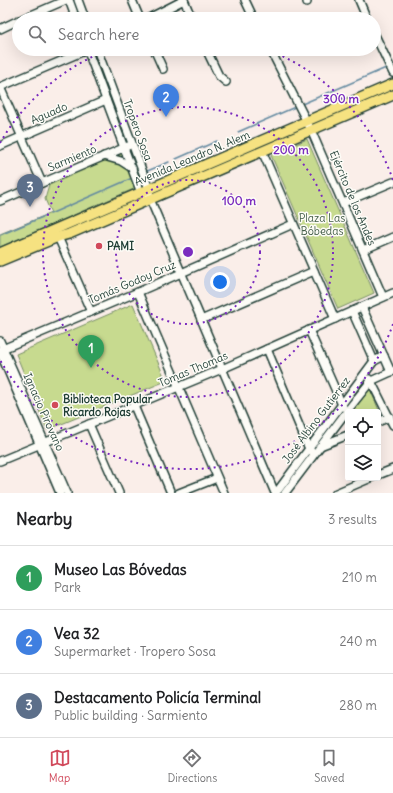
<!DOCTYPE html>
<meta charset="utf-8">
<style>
:root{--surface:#fff;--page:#f2f2f2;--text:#202124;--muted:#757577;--line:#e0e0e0;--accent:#d1495b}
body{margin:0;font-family:Delius,sans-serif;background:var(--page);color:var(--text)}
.controls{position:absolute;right:12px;bottom:12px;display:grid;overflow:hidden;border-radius:4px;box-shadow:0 4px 16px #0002}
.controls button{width:36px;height:36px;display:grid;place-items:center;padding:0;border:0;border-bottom:1px solid var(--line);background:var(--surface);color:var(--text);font:20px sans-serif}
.you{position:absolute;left:220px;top:282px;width:14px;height:14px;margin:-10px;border:3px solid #fff;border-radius:50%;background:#1a73e8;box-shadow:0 0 0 6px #1a73e833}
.badge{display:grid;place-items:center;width:26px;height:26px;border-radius:50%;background:var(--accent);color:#fff;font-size:13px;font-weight:700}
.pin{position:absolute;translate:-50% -33px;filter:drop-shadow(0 1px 2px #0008)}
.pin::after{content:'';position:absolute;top:21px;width:14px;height:12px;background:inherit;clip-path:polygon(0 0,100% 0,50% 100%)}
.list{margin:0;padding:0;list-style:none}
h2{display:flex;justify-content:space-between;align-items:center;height:52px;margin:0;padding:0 16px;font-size:17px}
h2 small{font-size:13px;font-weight:400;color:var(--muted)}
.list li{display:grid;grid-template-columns:26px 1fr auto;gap:12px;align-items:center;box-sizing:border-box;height:64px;padding:0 16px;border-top:1px solid var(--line)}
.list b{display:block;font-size:15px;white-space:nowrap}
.list p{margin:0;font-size:13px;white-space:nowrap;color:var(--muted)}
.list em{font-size:13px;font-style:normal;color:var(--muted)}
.icon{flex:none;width:22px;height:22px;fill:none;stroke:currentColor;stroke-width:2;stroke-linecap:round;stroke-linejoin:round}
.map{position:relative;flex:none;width:393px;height:493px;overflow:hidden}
.search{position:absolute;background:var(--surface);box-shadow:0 4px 16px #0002;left:12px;right:12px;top:12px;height:44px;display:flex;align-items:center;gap:10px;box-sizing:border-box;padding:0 14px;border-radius:22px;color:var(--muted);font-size:15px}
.sheet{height:244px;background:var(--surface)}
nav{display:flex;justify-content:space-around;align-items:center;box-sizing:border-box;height:56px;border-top:1px solid var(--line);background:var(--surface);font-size:11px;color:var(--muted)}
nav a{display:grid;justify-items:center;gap:2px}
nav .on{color:var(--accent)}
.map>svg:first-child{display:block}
</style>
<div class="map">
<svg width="393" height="493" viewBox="0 0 393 493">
<rect width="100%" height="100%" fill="#faeee9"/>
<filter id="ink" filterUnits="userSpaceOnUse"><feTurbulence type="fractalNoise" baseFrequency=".025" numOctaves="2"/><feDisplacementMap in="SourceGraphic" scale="8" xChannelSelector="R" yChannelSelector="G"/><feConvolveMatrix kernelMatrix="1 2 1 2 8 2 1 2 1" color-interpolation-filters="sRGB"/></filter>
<g filter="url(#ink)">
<!-- green -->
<g fill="#c7da8f" stroke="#738c62">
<polygon points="307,139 374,293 338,309 271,155"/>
<polygon points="122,153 136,188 0,247 0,234 51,213 45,199 50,182"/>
<polygon points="133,304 166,381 47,430 16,354"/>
<polygon points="370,389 381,415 378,416 378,412 352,412"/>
</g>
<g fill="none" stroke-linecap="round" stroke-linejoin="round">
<!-- stream -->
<g stroke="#638aa1" stroke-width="1.5">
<polyline points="302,104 386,68"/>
<polyline points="238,132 295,107"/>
<polyline points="176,159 217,141"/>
<polyline points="145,172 169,162"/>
<polyline points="50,214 130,179"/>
<polyline points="0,235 45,216"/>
</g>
<!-- minor casing -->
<g stroke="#1f3d34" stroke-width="10">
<g id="minor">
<polyline points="69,0 76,19"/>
<polyline points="78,0 85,19"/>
<polyline points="132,0 140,19"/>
<polyline points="184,0 192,19"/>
<polyline points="245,0 254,19"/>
<polyline points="307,0 307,2"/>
<polyline points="359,0 367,19"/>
<polyline points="22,19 66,0"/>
<polyline points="147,19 184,0"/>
<polyline points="0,29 19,20"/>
<polyline points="374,33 393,73"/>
<polyline points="87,49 141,193 145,195"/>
<polyline points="97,49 149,189 150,199 275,493"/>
<polyline points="154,49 163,69"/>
<polyline points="206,49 219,76 226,82"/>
<polyline points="270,49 311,130 383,297"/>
<polyline points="0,87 42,183"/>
<polyline points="0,87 89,49"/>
<polyline points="0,146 106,100"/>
<polyline points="262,151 335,319"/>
<polyline points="104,156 121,161 132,168"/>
<polyline points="0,201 128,146"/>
<polyline points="343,203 393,182"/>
<polyline points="58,237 91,312"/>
<polyline points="363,250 393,237"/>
<polyline points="138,292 224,493"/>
<polyline points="362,307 391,372"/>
<polyline points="352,311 374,361"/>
<polyline points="201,320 314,271"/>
<polyline points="309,330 343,407"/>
<polyline points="0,341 67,493"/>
<polyline points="267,349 309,449 311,451"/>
<polyline points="0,350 138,292 293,224"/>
<polyline points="0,352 60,493"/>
<polyline points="369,379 371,381 393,425"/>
<polyline points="134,406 171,493"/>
<polyline points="378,422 390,417"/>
<polyline points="89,424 119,493"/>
<polyline points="320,446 348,435"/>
<polyline points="0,461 222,369 393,293"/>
<polyline points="378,475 393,469"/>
<polyline points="179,493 217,478"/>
<polyline points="276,493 374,361 384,356"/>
<polyline points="285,493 347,411 371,381 393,371"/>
<polyline points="336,493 371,478"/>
</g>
</g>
<!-- major casing -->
<g stroke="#1f3d34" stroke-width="12">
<g id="major">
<polyline points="0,253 393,84"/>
<polyline points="0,261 58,237 69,234 393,95"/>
</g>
</g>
<!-- minor -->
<use href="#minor" stroke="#fdfcf7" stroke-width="7"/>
<!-- major -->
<use href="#major" stroke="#f6e281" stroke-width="9"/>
</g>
</g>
<!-- distance rings -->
<g fill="none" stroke="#7b2cbf" stroke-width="2" stroke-dasharray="2 4">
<circle cx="188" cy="252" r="72"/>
<circle cx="188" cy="252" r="145"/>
<path d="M393 324A217 217 0 0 1 0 360M0 143A217 217 0 0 1 110 49M266 49A217 217 0 0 1 393 180"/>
</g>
<!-- markers -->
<g fill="#d1495b" stroke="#fdfcf7" stroke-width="1.5">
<circle cx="99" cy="246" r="4"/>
<circle cx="55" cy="405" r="4"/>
</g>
<g text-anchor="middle" stroke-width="3" stroke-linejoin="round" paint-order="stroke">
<!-- street labels -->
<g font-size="11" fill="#1f3d34" stroke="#fdfcf7">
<text transform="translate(49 113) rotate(-23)" y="4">Aguado</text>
<text transform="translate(138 130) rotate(70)" y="4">Tropero Sosa</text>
<text transform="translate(72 158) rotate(-23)" y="4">Sarmiento</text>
<text transform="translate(192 158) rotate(-23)" y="4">Avenida Leandro N. Alem</text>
<text transform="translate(353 198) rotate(67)" y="4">Ejército de los Andes</text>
<text transform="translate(132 282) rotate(-23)" y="4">Tomás Godoy Cruz</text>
<text transform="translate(193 369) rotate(-23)" y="4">Tomas Thomas</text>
<text transform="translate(44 412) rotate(66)" y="4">Ignacio Pirovano</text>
<text transform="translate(316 420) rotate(-53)" y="4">José Albino Gutierrez</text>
</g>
<!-- park labels -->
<g font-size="11" fill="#415c46" stroke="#fdfcf7">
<text x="322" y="222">Plaza Las<tspan x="322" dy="13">Bóbedas</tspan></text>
</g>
<!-- poi labels -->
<g font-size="11" font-weight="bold" fill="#1f3d34" stroke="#fdfcf7" text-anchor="start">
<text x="107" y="250">PAMI</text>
<text x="63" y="403">Biblioteca Popular<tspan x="63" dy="13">Ricardo Rojas</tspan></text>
</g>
</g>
<circle cx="188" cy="252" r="6" fill="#7b2cbf" stroke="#fdfcf7" stroke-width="2"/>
<g font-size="12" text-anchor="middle" font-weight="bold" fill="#7b2cbf" stroke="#fdfcf7" stroke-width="3" stroke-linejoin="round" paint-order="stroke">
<text x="341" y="103">300 m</text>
<text x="291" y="154">200 m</text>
<text x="239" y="205">100 m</text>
</g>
</svg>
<div class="controls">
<button><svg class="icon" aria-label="locate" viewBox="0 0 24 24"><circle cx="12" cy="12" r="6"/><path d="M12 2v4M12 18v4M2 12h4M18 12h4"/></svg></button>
<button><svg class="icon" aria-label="layers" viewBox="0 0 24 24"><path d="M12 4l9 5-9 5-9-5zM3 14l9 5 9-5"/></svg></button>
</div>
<div class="you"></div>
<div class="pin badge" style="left:91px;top:368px;background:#2e9e5b">1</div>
<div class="pin badge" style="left:166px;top:117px;background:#3f7fe0">2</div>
<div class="pin badge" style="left:30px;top:207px;background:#5c6f8a">3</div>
<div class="search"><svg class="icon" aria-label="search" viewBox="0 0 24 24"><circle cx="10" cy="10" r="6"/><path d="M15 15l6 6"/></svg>Search here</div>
</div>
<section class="sheet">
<h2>Nearby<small>3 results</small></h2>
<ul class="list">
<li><span class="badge" style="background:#2e9e5b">1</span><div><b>Museo Las Bóvedas</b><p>Park</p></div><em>210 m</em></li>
<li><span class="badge" style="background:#3f7fe0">2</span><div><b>Vea 32</b><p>Supermarket · Tropero Sosa</p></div><em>240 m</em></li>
<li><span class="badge" style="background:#5c6f8a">3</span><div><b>Destacamento Policía Terminal</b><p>Public building · Sarmiento</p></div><em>280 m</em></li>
</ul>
</section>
<nav>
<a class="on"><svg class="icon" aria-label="map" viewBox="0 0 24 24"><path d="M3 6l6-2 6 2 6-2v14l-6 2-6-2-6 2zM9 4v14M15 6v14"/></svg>Map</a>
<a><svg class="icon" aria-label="directions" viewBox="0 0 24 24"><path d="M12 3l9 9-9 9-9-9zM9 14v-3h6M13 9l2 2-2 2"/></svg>Directions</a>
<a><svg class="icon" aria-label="saved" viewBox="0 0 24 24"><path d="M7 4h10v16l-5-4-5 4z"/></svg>Saved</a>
</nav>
